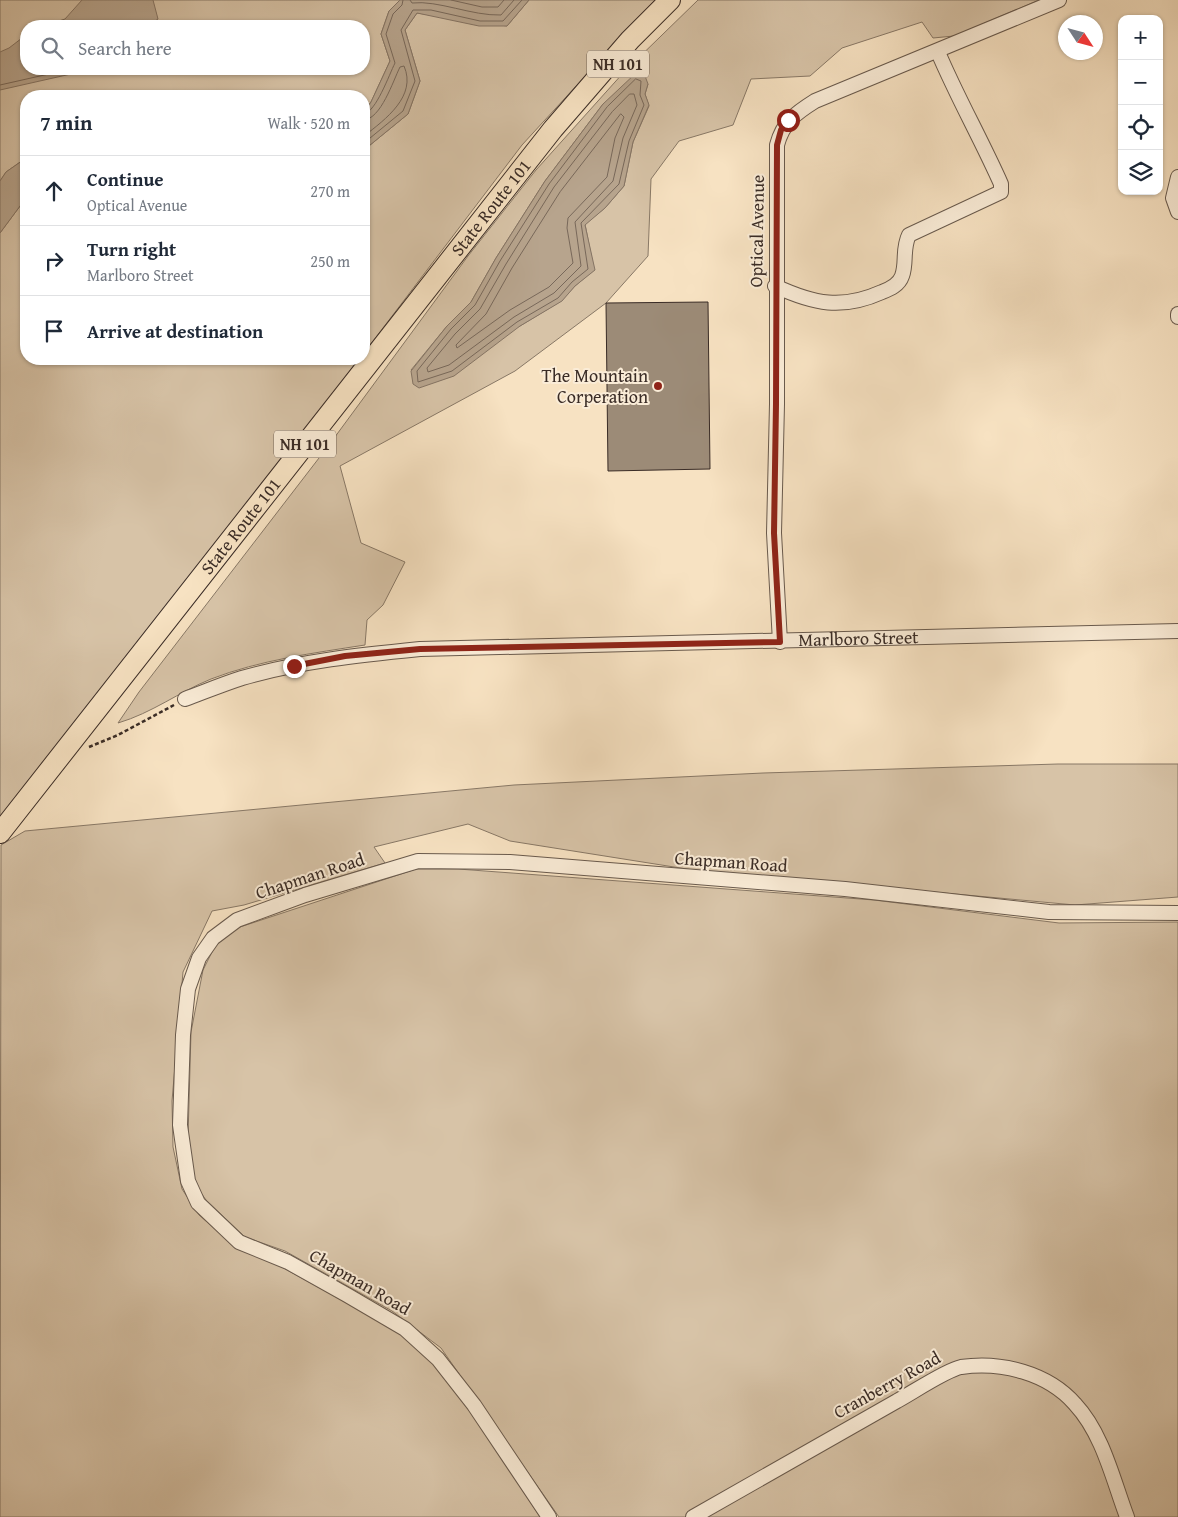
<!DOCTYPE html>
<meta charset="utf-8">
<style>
:root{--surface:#fff;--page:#f6f6f7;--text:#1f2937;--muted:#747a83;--line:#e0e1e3}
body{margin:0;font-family:"Gentium Book Plus",serif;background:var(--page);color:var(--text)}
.controls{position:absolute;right:15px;top:15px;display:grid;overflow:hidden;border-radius:10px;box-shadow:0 1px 4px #0004}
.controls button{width:45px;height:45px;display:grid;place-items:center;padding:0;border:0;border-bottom:1px solid var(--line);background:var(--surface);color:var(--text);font:25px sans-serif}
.compass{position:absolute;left:1058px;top:15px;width:45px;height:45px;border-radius:50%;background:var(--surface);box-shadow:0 1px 4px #0004;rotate:126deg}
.stop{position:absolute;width:15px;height:15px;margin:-11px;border:4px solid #8f2418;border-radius:50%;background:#fff}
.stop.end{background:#8f2418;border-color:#fff;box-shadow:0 1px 5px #0008}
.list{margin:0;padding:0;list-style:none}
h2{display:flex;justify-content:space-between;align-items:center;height:65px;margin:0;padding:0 20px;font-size:21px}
h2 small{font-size:16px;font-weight:400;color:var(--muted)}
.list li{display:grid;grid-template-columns:32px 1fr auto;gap:15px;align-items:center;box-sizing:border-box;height:70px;padding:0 20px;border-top:1px solid var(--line)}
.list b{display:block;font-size:19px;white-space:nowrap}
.list p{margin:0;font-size:16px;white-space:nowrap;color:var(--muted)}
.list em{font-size:16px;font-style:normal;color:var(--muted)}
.icon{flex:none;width:28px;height:28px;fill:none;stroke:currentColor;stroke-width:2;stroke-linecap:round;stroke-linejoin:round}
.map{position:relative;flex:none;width:1178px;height:1517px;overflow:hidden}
.search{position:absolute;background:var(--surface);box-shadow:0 1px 4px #0004;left:20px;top:20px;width:350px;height:55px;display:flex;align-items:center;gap:12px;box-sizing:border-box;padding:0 18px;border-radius:20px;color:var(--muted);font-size:19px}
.panel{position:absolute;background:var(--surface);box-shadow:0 1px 4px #0004;left:20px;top:90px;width:350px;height:275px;border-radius:20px}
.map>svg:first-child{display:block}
</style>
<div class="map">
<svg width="1178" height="1517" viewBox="0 0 1178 1517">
<rect width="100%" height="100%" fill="#f7e2c2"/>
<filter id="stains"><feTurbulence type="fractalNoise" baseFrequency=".004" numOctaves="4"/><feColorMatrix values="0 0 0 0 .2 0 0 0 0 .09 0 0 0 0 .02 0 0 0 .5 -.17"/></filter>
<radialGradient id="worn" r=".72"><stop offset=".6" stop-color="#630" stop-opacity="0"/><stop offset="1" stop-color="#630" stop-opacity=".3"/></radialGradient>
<!-- green -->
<g fill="#d7c3a7" stroke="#887866" fill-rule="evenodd">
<path d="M0 0H400L389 11 381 34 390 61 371 102 364 112V96H26V158L6 172 0 181ZM26 26H364V69H26Z"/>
<polygon points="529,0 655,0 522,145 364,353 364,150 408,114 420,81 405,30 417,13 507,26"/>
<path d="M698 0H1039L954 36 933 38 922 22 842 48 810 76 751 79 733 125 679 141 651 179 648 256 606 303 515 371 340 466 361 543 405 562 383 605 367 620 365 645C314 653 260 660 211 679 179 692 152 713 118 723L139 692 329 445 468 256 536 170 624 72ZM648 84 645 94 649 106 633 142 624 186 605 208 585 224 594 270 575 286 561 301 520 326 411 370 447 326 471 302 496 258 545 181 603 104Z"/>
<polygon points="26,198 26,359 359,359 150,634 0,820 0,233"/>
<polygon points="1058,764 1178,764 1178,897 1075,905 693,870 510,841 468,824 374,847 385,863 244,905 212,911 183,972 172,1101 173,1147 182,1189 199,1215 237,1248 280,1266 403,1334 436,1364 488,1437 540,1517 0,1517 1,845 25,831 514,785 763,773"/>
<polygon points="416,869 458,869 874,900 1059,923 1178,922 1178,1517 559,1517 441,1348 392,1311 285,1251 245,1237 206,1200 187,1173 191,1032 203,970 215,946 237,928"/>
</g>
<!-- water -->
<g fill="#b7a48d" stroke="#857464">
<polygon points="82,0 153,0 158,19 148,26 43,26 65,19"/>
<polygon points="400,0 529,0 507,26 479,26 417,13 405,30 420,81 408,114 364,150 364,112 371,102 390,61 381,34 389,11"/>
<polygon points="26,35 26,69 93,69 0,90 0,52 9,48"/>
<polygon points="636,73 645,76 648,84 645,94 649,105 633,142 624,186 605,208 585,225 595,270 575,286 562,301 520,326 454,376 419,388 413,384 411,371 447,326 471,302 496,258 545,181 603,104"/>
<polygon points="26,158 26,198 0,233 0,181 6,172"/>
</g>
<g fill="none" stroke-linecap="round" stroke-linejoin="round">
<!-- shore -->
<g stroke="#78685a" stroke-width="1">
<path d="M410 0 412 3C438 0 472 16 501 15L514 0"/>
<polyline points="451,0 482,7 498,7 504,0"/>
<polygon points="636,79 641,81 640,95 644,105 629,141 619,184 581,223 588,269 572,282 558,298 517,322 452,371 418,382 417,371 451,329 475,305 500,261 549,184 607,107"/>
<polyline points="0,85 71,69"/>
<polygon points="630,94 634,94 637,105 623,138 613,181 575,222 581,266 554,293 514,317 449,365 428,372 427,368 455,334 480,309 506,264 554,187 612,112"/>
<path d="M364 114C376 112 389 75 395 63L386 34 393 14 402 5 403 0"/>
<polygon points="621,114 624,117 615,138 607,177 568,218 567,228 573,263 549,287 510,310 457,348 456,345 486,314 512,268 560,192"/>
<path d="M364 120C381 119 393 81 400 67L404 66C417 96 386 119 364 136"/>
<polyline points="364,143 403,111 415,81 401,30 413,10 431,10 480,21 503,21 522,0"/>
</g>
</g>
<!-- building -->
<polygon fill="#9c8b77" stroke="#3a2c26" points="708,302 710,469 608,471 606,303"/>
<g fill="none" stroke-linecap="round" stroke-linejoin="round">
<!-- minor casing -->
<g stroke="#695a4d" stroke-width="16">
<g id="minor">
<polyline points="1178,177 1173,198 1178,212"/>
<path d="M775 286C814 304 842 310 882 292 890 289 899 285 902 276 907 263 902 249 909 235L1001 192V184C981 139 957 97 938 52"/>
<polyline points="1178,314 1178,317"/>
<path d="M780 642 774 533 777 404V145C783 122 796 113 815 101L1059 0"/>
<path id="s1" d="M185 699C204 692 223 684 242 678 301 661 360 655 420 649L1178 631"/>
<polyline points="549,1517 474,1405 438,1359 405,1329 347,1295 288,1262 239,1242 198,1203 188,1181 180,1125 183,1035 188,989 199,958 213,938 237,920 305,895 418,861 510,862 845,889 1049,912 1178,913"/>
<path d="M693 1517C761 1478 829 1439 897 1401 912 1393 946 1370 961 1367 1001 1361 1048 1373 1075 1404 1103 1434 1113 1480 1127 1517"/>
</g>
</g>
<!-- highway casing -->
<g stroke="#3a2c26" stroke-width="22">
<g id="highway">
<path id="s2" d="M0 833 553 129 630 40 670 0"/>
</g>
</g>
<!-- path -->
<polyline stroke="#3a2c26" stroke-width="2.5" stroke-dasharray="4 2.5" stroke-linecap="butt" points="89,747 118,735 174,705"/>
<!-- minor -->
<use href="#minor" stroke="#faecd7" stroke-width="14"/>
<!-- highway -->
<use href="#highway" stroke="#f7e2c2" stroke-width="20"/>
</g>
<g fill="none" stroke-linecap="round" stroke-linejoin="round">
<!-- route -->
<polyline stroke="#8f2418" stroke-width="6" points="294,666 345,656 420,649 780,642 774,533 776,404 777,145 781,130 788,120"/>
</g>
<!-- markers -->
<circle fill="#8f2418" stroke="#faecd7" stroke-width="2" cx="658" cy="386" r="5"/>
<g text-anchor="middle" stroke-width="4" stroke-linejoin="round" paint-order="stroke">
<!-- shield labels -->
<g fill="#faecd7" stroke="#74665b" stroke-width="1">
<rect x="587" y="50.5" width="62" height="27" rx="4"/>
<rect x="274" y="430.5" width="62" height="27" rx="4"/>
</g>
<g font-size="16" font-weight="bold" fill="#3a2c26">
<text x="618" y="70">NH 101</text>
<text x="305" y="450">NH 101</text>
</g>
<!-- street labels -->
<g font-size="18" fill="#3a2c26" stroke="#faecd7">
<text dy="6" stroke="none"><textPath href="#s2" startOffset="795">State Route 101</textPath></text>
<text transform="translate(757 231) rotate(-89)" y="6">Optical Avenue</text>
<text dy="6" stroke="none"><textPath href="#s2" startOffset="390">State Route 101</textPath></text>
<text dy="6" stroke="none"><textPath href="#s1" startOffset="680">Marlboro Street</textPath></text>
<text transform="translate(731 862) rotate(4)" y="6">Chapman Road</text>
<text transform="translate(310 876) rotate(-18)" y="6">Chapman Road</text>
<text transform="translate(360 1282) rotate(30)" y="6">Chapman Road</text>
<text transform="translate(887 1385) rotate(-29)" y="6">Cranberry Road</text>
</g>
<!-- poi labels -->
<g font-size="18" fill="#3a2c26" stroke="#faecd7" text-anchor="end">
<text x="648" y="382">The Mountain<tspan x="648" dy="21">Corperation</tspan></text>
</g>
</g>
<rect width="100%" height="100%" filter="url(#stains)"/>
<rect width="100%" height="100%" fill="url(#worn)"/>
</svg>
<div class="controls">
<button>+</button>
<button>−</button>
<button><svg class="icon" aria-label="locate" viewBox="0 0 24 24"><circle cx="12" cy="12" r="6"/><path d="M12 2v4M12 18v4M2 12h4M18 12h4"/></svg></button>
<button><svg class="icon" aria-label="layers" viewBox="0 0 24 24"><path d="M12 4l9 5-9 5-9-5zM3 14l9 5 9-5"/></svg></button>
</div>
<svg class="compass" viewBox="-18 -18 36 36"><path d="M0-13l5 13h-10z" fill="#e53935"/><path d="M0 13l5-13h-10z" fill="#747a83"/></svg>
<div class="stop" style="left:788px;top:120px"></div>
<div class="stop end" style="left:294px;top:666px"></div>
<div class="search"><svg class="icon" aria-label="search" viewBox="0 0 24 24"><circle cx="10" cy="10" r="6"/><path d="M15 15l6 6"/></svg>Search here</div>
<section class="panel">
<h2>7 min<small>Walk · 520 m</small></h2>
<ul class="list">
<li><svg class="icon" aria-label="ahead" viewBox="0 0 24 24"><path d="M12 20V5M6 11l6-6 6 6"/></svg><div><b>Continue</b><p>Optical Avenue</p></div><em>270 m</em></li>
<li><svg class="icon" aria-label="right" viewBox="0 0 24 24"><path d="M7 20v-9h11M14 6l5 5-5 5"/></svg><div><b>Turn right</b><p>Marlboro Street</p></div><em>250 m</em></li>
<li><svg class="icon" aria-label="arrive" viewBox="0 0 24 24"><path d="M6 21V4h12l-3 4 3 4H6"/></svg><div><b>Arrive at destination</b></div></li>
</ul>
</section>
</div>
